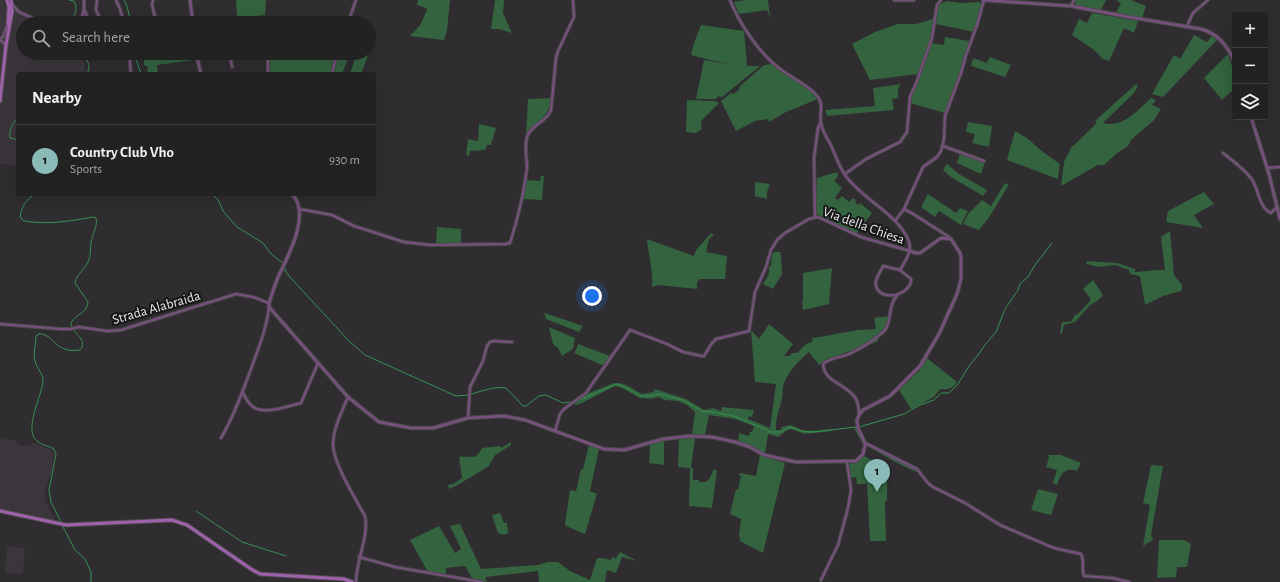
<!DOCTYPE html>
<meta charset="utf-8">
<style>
:root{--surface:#232223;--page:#2f2f30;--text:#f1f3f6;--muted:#a3a4a6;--line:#403f41;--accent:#8bbbb9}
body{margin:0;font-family:"Alegreya Sans",sans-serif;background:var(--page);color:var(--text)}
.controls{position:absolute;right:12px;top:12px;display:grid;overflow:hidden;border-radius:4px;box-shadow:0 4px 16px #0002}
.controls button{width:36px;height:36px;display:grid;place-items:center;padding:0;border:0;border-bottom:1px solid var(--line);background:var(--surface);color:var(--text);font:20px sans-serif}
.you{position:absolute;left:592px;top:296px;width:14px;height:14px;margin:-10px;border:3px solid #fff;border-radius:50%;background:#1a73e8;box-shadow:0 0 0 6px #1a73e833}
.badge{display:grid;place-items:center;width:26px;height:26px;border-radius:50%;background:var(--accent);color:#111;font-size:13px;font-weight:700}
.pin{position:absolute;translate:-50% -33px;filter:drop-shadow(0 1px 2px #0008)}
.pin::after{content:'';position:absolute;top:21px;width:14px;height:12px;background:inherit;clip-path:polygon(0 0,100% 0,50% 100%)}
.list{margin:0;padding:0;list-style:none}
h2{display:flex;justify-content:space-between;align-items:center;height:52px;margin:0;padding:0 16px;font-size:17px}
h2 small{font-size:13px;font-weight:400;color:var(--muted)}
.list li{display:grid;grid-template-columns:26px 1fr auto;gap:12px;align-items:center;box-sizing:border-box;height:72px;padding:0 16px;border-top:1px solid var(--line)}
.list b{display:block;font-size:15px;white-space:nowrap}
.list p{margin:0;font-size:13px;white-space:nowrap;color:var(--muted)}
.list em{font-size:13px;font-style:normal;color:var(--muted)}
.icon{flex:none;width:22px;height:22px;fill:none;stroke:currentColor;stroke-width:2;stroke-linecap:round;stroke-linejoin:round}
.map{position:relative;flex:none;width:1280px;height:582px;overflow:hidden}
.search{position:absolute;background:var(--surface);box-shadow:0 4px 16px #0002;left:16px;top:16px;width:360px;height:44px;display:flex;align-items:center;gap:10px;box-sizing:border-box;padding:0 14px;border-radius:22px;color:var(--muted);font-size:15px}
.panel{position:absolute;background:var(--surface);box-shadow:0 4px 16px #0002;left:16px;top:72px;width:360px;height:124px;border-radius:4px}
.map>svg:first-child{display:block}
</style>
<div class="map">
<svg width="1280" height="582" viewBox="0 0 1280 582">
<rect width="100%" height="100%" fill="#2f2d2f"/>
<!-- built -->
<g fill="#3b363c">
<polygon points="0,0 3,0 5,6 39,23 23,23 23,53 76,53 81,57 85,63 85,71 83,74 18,74 18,166 0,163"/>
<polygon points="0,439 16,440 17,444 24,446 30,446 32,442 54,451 52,469 44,493 46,501 55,521 0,509"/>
<polygon points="7,547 25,548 23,574 5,573"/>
</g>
<!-- green -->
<g fill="#33633f">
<polygon points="236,0 266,0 265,15 237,18"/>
<polygon points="418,0 450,0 447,30 444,40 410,36 420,25 427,10 426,8 417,5"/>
<polygon points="495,0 504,0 503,13 512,33 499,29 491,29"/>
<polygon points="745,0 768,0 770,18 767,10 739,14 734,2"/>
<polygon points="1076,0 1106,0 1101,10 1075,5"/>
<polygon points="1118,0 1131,0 1146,6 1142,18 1116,13 1121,3 1117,1"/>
<polygon points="947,1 961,3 980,2 982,6 974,32 936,24 938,5"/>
<polygon points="1092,13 1138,21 1134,33 1124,28 1109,61 1103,59 1094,50 1072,35 1079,19 1087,23"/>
<polygon points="933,19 930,41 918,74 870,80 852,44 875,32 898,24 916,24"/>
<polygon points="701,25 744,31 747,66 760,66 722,97 718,96 716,99 696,99 704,60 734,65 710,60 691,55 694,43"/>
<polygon points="1194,35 1207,42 1212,36 1217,40 1163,97 1152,94 1174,55 1180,59"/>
<polygon points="945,37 970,41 964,56 961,71 945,113 910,103 911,97 918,81 932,43 944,45"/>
<polygon points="148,53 192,53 193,60 157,65 158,73 147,74 148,67 144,65 144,59 148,55"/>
<polygon points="269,53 336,53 331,74 272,74 270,73"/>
<polygon points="338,53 350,53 342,74 333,71"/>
<polygon points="357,53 369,53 361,74 350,74"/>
<polygon points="1228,54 1235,76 1235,88 1222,100 1204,78"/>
<polygon points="990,57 1011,65 1005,77 971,66 973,58 987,63"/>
<polygon points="772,64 808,89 818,99 786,112 769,122 768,119 755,121 736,131 721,101 731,93 733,94 739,90 740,86 764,65"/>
<polygon points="901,84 898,89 898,98 892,99 894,110 827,116 825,110 875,106 873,88"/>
<path d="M1136 84 1138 86 1134 93 1103 123C1123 128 1137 111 1151 98L1156 100 1152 105 1161 109 1154 120 1131 140 1128 146 1117 153 1104 165H1098L1061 186 1064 162 1072 146H1073L1097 123 1095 121Z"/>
<path d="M551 98C549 121 534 120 526 136L528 99Z"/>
<polygon points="687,100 715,101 719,103 702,120 701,123 702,129 696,133 686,132"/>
<polygon points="968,122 992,126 989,147 972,143 975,134 966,132"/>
<polygon points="479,124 496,128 491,145 487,145 485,150 470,151 469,156 466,155 468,139 478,141"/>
<polygon points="1015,131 1027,138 1043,152 1060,164 1059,169 1058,179 1007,160"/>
<polygon points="960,153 985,162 981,174 957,163"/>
<polygon points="947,164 959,174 987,190 983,196 951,177 943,170"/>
<polygon points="837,172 838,176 834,181 842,188 835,198 838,200 842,196 849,202 853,198 856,200 855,202 858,205 860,203 872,213 856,234 817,214 816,200 817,178"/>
<polygon points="541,176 544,176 542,200 523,199 526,180 540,181"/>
<polygon points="755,182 770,184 767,192 767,199 755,196"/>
<polygon points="1005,183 1009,185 1008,186 990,216 979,230 963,224 968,214 982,200 991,206"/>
<polygon points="1204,192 1214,204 1194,215 1203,228 1166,222 1168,211"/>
<polygon points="928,194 956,213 960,208 968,211 961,225 939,211 935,217 921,207"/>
<polygon points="437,227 461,229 461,243 437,243 436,242"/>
<polygon points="1170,231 1174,275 1182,285 1182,290 1181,291 1163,296 1145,305 1140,276 1130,274 1129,270 1115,265 1098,267 1086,264 1087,261 1117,263 1135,269 1135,272 1158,270 1165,270 1161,237"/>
<path d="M711 233 714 235 709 239 706 252 727 256 725 279H700L697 282V289L658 285 652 287C654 275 648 253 647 239L694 256 696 250Z"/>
<polygon points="775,252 780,252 781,255 782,274 773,289 763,284 769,274 769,266 771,266 772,254"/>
<polygon points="832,268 829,304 803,310 802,300 803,300 803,273"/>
<polygon points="1093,280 1103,295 1097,301 1090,305 1075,322 1064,325 1062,334 1060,334 1062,322 1068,322 1072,321 1074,316 1078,314 1090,301 1090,298 1083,289"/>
<polygon points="542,312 583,326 579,332 546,319 544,312"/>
<path d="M889 316 886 326 878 336V341L874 343 827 359 819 365 809 352C798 362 787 372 783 387 782 392 783 397 781 402 779 411 775 421 776 430H781L782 427 791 425 802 430 809 431 832 429V431L805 434 791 429 786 431 778 437 768 434 765 454 749 446 738 442 739 433 749 436 750 432H752L754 426 735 419 709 415 705 435H692L695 412 687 405 678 401 664 400 658 397 651 399 640 398 622 388 615 386 582 403 576 405 574 403 584 395 614 383C625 382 633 389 642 394L653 392 655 389 686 399 704 410 713 408 721 411 722 407 754 410 752 417 749 416 748 419 770 428 776 384 755 382 751 330 759 339 769 324 793 344 784 356H789L793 353H797L806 344 812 342 813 336 814 338 858 330 876 329 874 318Z"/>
<polygon points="549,327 575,338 573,349 562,356 558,348 553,344"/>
<polygon points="578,344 610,356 604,366 574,353 576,350"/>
<path d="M927 358 957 382C953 389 947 390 940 389L934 397 911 409 899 390 920 370Z"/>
<polygon points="689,438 695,438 691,468 693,468 693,480 699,480 699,482 706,482 710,478 714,469 717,471 712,508 689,506 690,468 678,467 679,439"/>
<polygon points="664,440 664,465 649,463 650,444"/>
<path d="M511 442V445L495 455 489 466 456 486 449 489 448 485 453 484 462 478 459 457C464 456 473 458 476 456 478 455 480 451 482 448L500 446 501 448Z"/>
<polygon points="589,445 599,449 590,491 597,494 585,534 566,526 565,524 570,490 576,491 581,469 583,469"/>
<polygon points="760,455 785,463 763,553 740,541 739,535 741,519 730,514 736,489 738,490 741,476 739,475 740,473 756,476"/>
<path d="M1048 455H1061L1081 463 1077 471C1065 467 1060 474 1057 485L1053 483 1057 470 1046 467 1049 458Z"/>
<polygon points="864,456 887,468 887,500 885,503 886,541 870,541 867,484 857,484 856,477 851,478 849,464 856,462"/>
<polygon points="1151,465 1163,466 1151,535 1153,540 1143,546 1150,505 1143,503"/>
<polygon points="1038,489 1058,494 1051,515 1031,510"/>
<polygon points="500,513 504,523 507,523 508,533 504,535 498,533 492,515"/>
<polygon points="460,524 481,569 538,565 548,562 558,562 570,571 590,580 597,558 603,558 610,560 613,557 616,558 620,552 637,561 622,557 616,573 607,570 605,582 539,582 538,571 485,577 487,582 472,578 465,566 446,568 446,574 428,572 410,540 439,526 455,553 461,549 450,526"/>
<polygon points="1159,540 1184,540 1191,544 1187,567 1177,567 1176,577 1157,578"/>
</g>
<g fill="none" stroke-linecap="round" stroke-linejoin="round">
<!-- stream -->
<g stroke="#369152" stroke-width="1">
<polyline points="124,0 127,6 131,23"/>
<path d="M68 23C74 17 79 10 74 1L69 0"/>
<path d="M79 53C87 59 92 64 87 74"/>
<polyline points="136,53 136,59 141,74"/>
<path d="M18 118C12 123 9 131 10 138L18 140"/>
<path d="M35 194C26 200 22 205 20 217L24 221C47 225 70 221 94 217L96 218C98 227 92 234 91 243 90 249 91 256 88 262 85 270 76 274 75 283L88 302C87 314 75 314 71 323 71 325 72 327 73 329 78 336 87 342 80 350 54 354 54 333 39 334L36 336C36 344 33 354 35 361 37 369 43 373 43 381 42 396 23 430 37 441 41 445 49 446 54 449L56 454 49 490 51 502 61 522"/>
<polyline points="212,194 219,201 223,211 237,227 263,243 271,254 283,263"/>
<polyline points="284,266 286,272 289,276 348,340 365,355 456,396 468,395"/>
<path d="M471 394C483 391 494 386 506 388L523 406H526L539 396 546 395 563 403 572 402"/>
<polyline points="577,401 617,384 625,387 640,396 650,396 659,394 671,397 682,400 702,411 712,412 734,416 771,432 780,432 790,427 801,431 813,432 856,427"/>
<polyline points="859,427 904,414 920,405 934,400 941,393 949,393 958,384 969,366 981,351 984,346 996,332 1005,309 1018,290 1020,284 1028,277 1035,265 1052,243"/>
<polyline points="855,428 863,443"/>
<polyline points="868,446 899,463 918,472"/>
<polyline points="920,475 928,485 942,493"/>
<polyline points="196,511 242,542 286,556"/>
<polyline points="62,525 75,550 85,559 91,572 91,582"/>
</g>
<!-- minor casing -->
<g stroke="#4d4b4d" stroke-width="4">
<g id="minor">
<polyline points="97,0 96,10 102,23"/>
<polyline points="116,0 120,9 124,23"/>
<polyline points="153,0 152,5 156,21"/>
<path d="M730 0C739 23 759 53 779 68 791 78 808 84 818 97 824 105 819 114 821 123 822 131 827 138 831 145 835 155 839 166 845 175 862 199 893 211 907 237 914 249 906 260 900 270L883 266C881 271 877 276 876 281 873 299 904 301 911 282V279L900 270"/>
<polyline points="12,4 19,12 44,23"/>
<polyline points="1071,6 1074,0"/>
<polyline points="85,11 89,23"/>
<polyline points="244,18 261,18 268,20 268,23"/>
<polyline points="80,23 84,10 84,0"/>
<polyline points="348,23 356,0"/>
<polyline points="1187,26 1193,13 1208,0"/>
<polyline points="0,39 3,37 8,24"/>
<polyline points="0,40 6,45"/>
<polyline points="129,53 131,74"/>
<polyline points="230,53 232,67"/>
<polyline points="268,53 268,74"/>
<polyline points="197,57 218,53"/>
<polyline points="332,74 337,53"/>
<polyline points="943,146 984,161"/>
<path d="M1223 153C1233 161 1246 170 1253 181 1258 190 1260 209 1271 213L1277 207"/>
<polyline points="1267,168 1280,167"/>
<polyline points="845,174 866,159 900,142 907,132 910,97 917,81 932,38 937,5 941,0"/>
<path d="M299 209 332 215 354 226 404 242 430 245 506 244 510 243C518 218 524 194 527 168 527 158 524 146 527 137 530 125 547 122 551 110L556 58 558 51 574 17 573 0"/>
<polyline points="904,209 915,215 949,237"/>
<polyline points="815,217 814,158 818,128 820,124"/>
<polyline points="895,221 904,209 923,167 937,157 941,151 944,139 945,116 961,73 966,55 977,25 984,0"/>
<polyline points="0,324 61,329 70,329 79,327 107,331 121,330 236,294 253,297 269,303"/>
<path d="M243 393C245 397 248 403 252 406 263 416 288 406 301 403L318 363"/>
<path d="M348 397C342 411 334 427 333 443 332 461 356 500 365 516 369 538 356 560 356 582"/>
<path d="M859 415C859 410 858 403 856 399 848 384 824 383 823 364 831 357 840 358 849 354 860 349 873 341 883 332 893 323 887 305 897 296"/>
<polyline points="468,418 470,387 483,361 487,346 490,342 494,341 512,342"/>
<polyline points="555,431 560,414 564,409 586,393 630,330 667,344 683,352 702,356 704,356 712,343 716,339 749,331 755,292 766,267 771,250 777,240 785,233 809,219 818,217 861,237 910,251"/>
<path d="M221 438C234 416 242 393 251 369 258 349 267 328 269 307"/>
<path d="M865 443 917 469 928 483 933 487 965 503 1000 525 1054 548 1081 554C1085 561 1081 569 1084 576L1112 578 1129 582"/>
<polyline points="359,557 395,567 482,582"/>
<polyline points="821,580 838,545 848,508 851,490 847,462"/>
</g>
</g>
<!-- tertiary casing -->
<g stroke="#4d4b4d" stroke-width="4.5">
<g id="tertiary">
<polyline points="190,0 193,23"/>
<polyline points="894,0 914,0"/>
<path d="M983 0 1071 6 1129 17 1201 29C1219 34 1229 47 1235 64"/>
<polyline points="196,53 201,74"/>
<polyline points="1251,117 1269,174 1280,219"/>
<path d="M292 194C310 212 291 250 282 269 276 279 273 292 269 303V307L348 397 379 422 411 428H433L468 418 504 416 525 420 604 449 624 450 663 439 690 436 712 437 735 442 750 447 764 455 796 462 856 461 863 454 865 446V443L858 428 857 420 859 415 863 410 890 396 920 366 939 334 957 294 961 279V257L960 253 951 239 941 238 920 253H916L910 251"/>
</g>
</g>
<!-- secondary casing -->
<g stroke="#4d4b4d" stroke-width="5">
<g id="secondary">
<polyline points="7,0 9,7 8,24"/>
<polyline points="0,101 6,45 12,12 11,0"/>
<polyline points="0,511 66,525 172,520 187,525 251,569 260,574 344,579 352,582"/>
</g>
</g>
<!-- minor -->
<use href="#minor" stroke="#77507e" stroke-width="2"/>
<!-- tertiary -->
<use href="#tertiary" stroke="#77507e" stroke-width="2.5"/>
<!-- secondary -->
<use href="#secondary" stroke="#9f61ab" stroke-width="3"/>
</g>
<g text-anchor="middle" stroke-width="4" stroke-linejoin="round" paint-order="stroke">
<!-- street labels -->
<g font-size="14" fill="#ebeaec" stroke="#161617">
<text transform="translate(864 225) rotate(20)" y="5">Via della Chiesa</text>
<text transform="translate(156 307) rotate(-16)" y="5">Strada Alabraida</text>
</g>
</g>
</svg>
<div class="controls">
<button>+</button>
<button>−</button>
<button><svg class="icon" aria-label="layers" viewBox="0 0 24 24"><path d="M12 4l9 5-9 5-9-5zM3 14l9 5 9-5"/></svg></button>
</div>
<div class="you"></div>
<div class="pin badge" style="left:877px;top:492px">1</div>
<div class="search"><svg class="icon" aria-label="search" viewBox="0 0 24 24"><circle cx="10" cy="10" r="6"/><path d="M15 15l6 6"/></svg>Search here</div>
<section class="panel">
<h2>Nearby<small></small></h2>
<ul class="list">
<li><span class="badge">1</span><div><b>Country Club Vho</b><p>Sports</p></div><em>930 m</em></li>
</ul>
</section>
</div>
